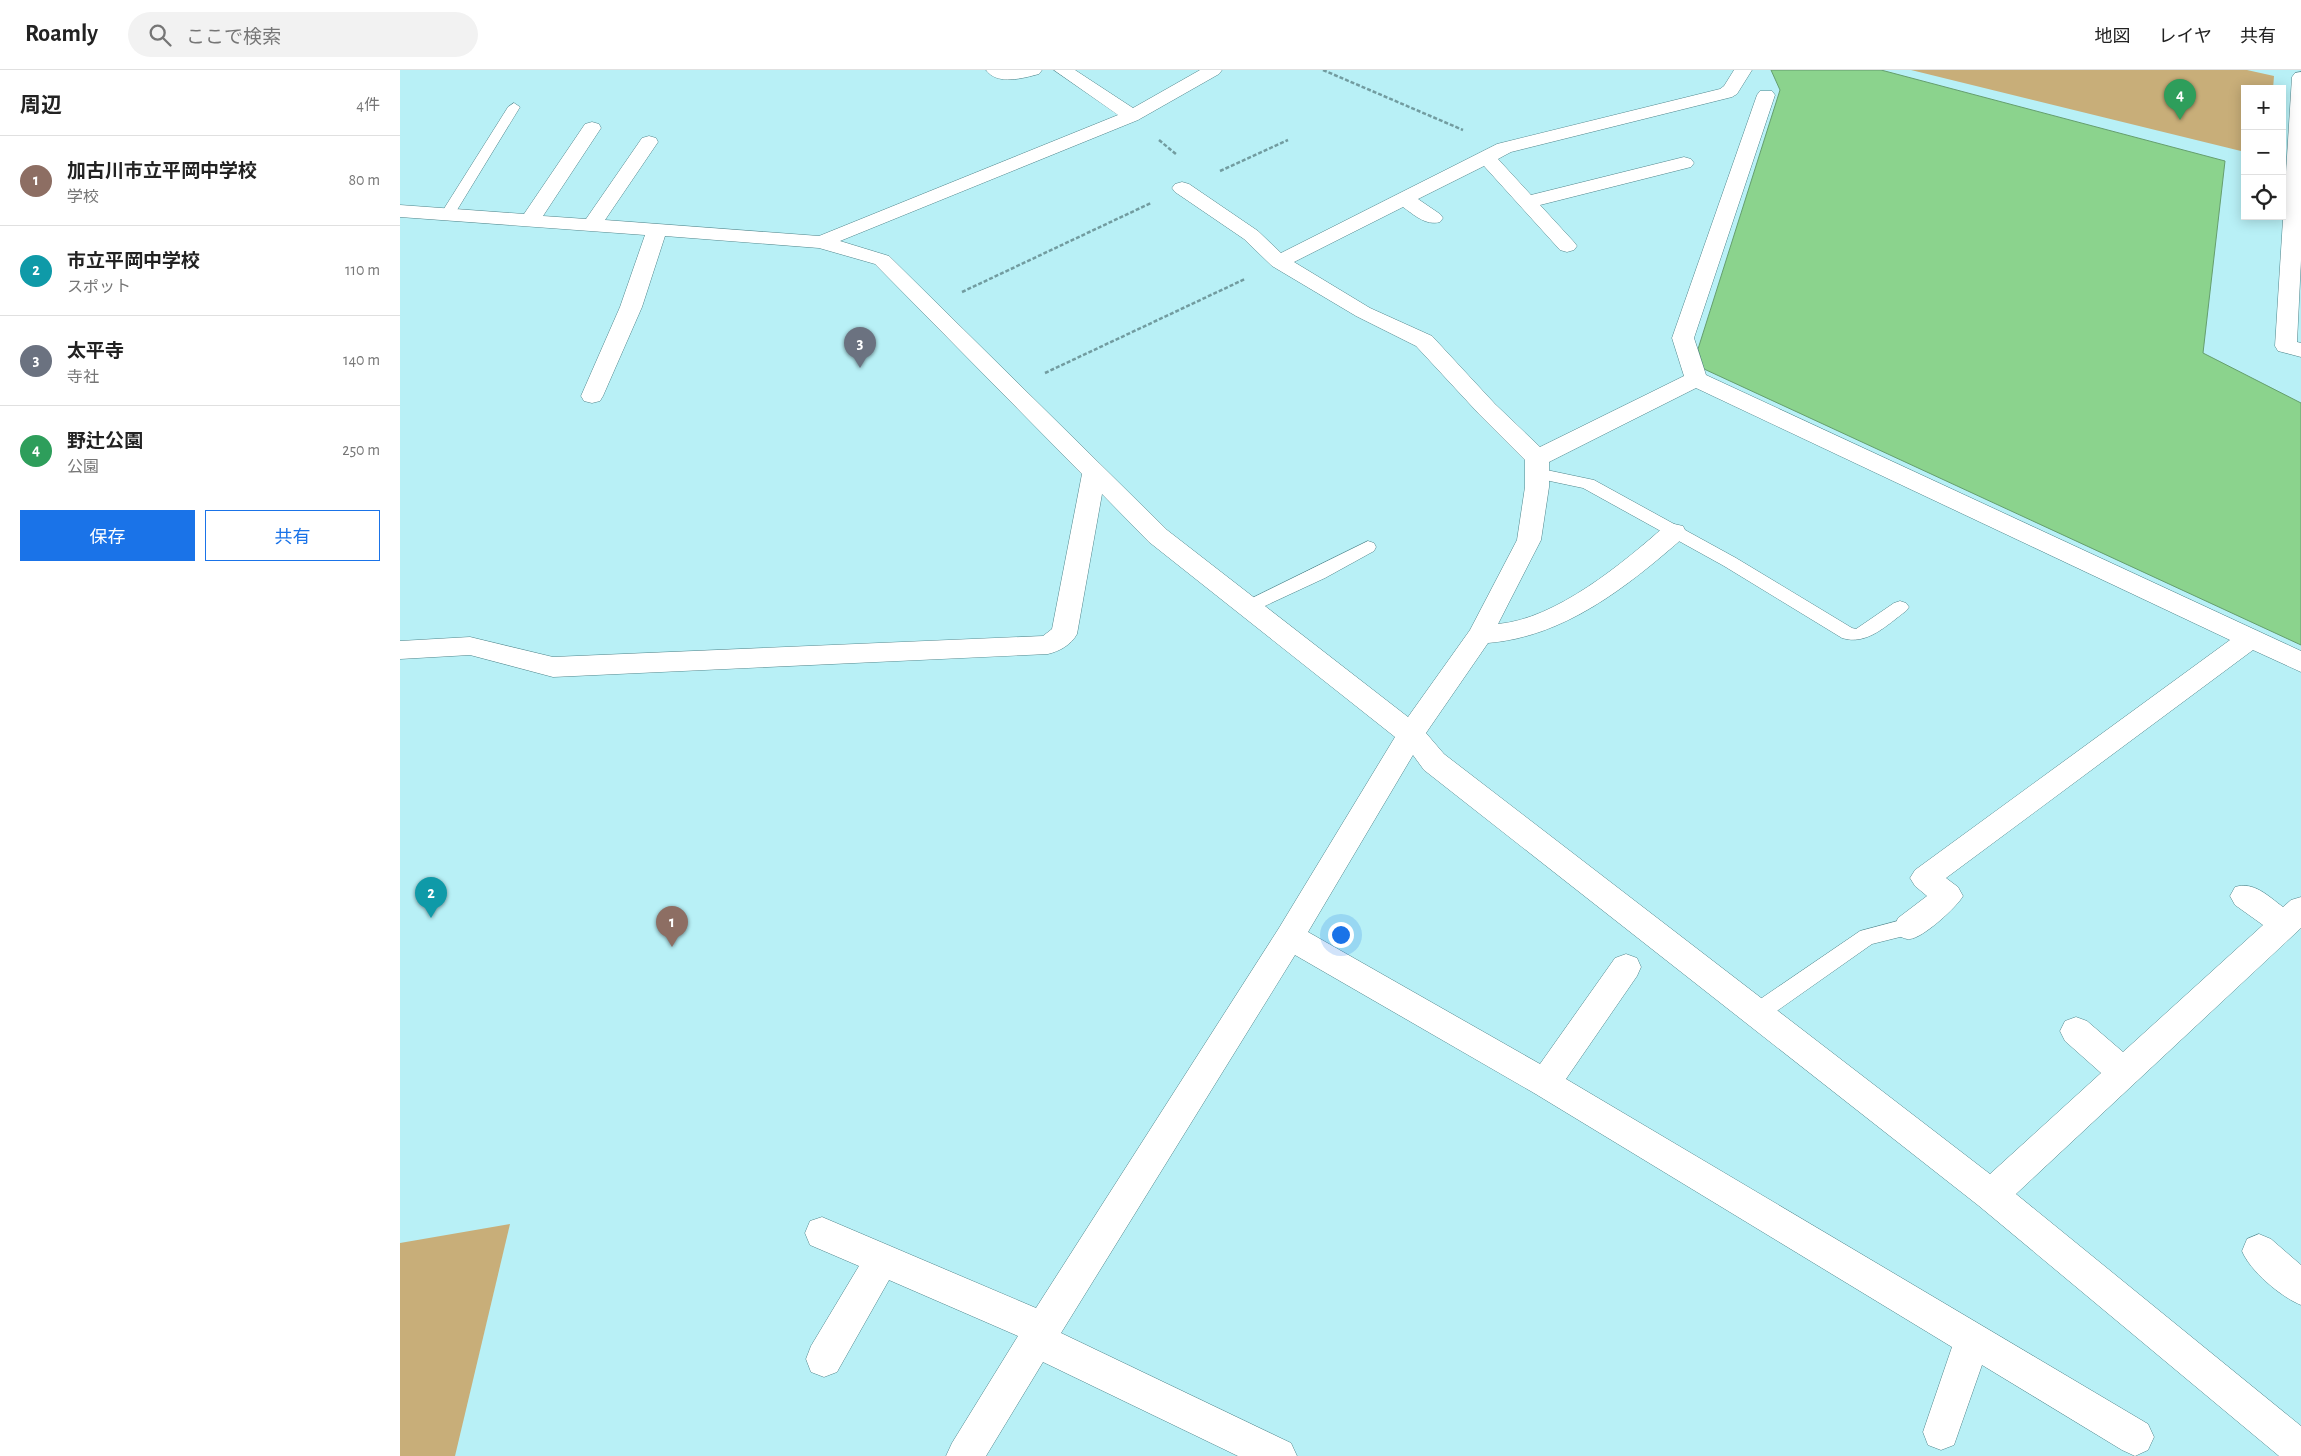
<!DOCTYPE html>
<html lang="ja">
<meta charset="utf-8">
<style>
:root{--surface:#fff;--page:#f2f2f2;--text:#222;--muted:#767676;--line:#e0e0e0;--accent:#1a73e8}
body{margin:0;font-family:"Alegreya Sans","Noto Sans JP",sans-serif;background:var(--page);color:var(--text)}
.controls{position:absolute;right:15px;top:15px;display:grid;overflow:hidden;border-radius:0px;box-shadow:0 2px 12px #0003}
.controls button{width:45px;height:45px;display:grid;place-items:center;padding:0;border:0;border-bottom:1px solid var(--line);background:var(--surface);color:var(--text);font:25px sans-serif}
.you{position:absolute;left:940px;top:864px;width:18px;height:18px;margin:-12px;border:4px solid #fff;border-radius:50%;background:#1a73e8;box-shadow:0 0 0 8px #1a73e833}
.badge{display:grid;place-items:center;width:32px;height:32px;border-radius:50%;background:var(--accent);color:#fff;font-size:16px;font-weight:700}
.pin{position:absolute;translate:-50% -41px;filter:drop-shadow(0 1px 2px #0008)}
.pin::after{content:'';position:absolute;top:26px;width:18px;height:15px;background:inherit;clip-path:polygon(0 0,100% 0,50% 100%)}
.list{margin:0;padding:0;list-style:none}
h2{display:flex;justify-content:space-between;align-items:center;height:65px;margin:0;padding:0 20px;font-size:21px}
h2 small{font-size:16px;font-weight:400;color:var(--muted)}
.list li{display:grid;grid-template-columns:32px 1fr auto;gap:15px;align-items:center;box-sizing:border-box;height:90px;padding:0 20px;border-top:1px solid var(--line)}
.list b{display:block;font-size:19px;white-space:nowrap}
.list p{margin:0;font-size:16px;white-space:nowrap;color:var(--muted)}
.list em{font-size:16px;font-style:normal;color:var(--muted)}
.actions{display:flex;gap:10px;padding:15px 20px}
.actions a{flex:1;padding:11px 0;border:1px solid var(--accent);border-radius:0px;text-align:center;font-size:18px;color:var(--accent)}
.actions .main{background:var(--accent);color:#fff}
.icon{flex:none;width:28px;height:28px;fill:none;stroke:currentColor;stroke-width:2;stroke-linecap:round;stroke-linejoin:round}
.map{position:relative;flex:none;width:1901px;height:1386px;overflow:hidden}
header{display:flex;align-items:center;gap:30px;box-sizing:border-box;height:70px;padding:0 25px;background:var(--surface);border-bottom:1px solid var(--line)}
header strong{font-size:24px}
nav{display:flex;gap:28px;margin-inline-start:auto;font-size:18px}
.search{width:350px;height:45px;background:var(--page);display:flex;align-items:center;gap:12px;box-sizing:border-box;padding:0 18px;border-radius:28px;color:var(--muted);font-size:19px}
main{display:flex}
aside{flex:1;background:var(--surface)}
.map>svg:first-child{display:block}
</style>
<header>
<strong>Roamly</strong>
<div class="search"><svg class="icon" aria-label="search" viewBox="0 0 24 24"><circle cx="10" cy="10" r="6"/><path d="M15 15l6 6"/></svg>ここで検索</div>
<nav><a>地図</a><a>レイヤ</a><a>共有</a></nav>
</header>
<main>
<aside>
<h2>周辺<small>4件</small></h2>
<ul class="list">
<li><span class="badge" style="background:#8d6e63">1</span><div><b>加古川市立平岡中学校</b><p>学校</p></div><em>80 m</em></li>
<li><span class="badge" style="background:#0f9aa8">2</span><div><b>市立平岡中学校</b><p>スポット</p></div><em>110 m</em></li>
<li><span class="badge" style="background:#6b7280">3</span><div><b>太平寺</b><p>寺社</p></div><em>140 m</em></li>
<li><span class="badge" style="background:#2e9e5b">4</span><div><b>野辻公園</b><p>公園</p></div><em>250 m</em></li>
</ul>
<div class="actions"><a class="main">保存</a><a>共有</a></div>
</aside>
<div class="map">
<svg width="1901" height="1386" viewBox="0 0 1901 1386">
<rect width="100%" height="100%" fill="#b8f0f6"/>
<!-- green -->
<g fill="#c8ae79">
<polygon points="1511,0 1847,0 1874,6 1873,19 1845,19 1845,82"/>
<polygon points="110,1154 55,1386 0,1386 0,1173"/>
</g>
<!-- water -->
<polygon fill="#8bd38d" stroke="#659e6e" points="1371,0 1481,0 1825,91 1803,283 1901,333 1901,575 1304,299 1298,279 1380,20"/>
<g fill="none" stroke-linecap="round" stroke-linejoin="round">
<!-- lane casing -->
<g stroke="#50858b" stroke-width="1">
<g id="lane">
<polygon points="114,33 120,37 54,145 52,148 42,148 40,145 108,37"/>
<path d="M1137 398 1194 410 1336 488 1452 558 1456 559 1494 533 1500 531 1506 533 1509 537 1506 541C1487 555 1467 576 1442 568L1324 496 1183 418 1131 407 1129 403 1131 399Z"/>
<polygon points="968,471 974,473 976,477 974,481 925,508 854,541 848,543 842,541 839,537 842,533"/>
<polygon points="1509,848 1516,851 1519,857 1516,863 1472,874 1364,950 1357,952 1350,950 1346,943 1350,936 1460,861"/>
</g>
</g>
<!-- street casing -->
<g stroke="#50858b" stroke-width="1">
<g id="street">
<path d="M586 0H642L639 4C624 8 597 16 586 0Z"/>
<path d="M654 0H675L733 38 800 0H822L819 4 738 50 440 171 489 186 767 460 1008 647 1070 560 1117 470 1125 417V390L1079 344 1016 276 956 246 872 196 844 169 775 122 772 118 775 114 782 112 789 114 858 161 881 183 1097 74 1320 19 1324 16 1334 0H1352L1337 24 1332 27 1111 82 1098 89 1131 125 1284 87 1291 89 1294 93 1291 97 1140 135 1174 172 1177 176 1174 180 1167 182 1160 180 1084 96 1018 129 1040 144 1043 148 1040 152C1026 156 1014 145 1003 137L894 192 970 238 1032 266 1095 334 1140 377 1284 306 1272 268 1357 25 1360 21H1372L1375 25 1294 268 1306 305 1901 581V602L1853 580 1546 808 1558 817 1563 826C1557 837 1523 868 1510 869 1507 870 1502 867 1498 866L1494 857 1498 848 1527 826 1515 816 1510 808 1515 800 1830 570 1296 318 1149 392V417L1141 470 1098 554C1156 549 1223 493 1265 456L1274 454 1283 456 1286 462 1283 468C1227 517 1164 567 1088 573L1026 663 1044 684 1590 1104 1701 1003 1665 971 1660 961 1665 951 1676 947 1687 951 1723 982 1863 855 1835 835 1830 826 1835 817C1854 811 1868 826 1883 837L1891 830 1901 827V858L1616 1124 1901 1356V1386H1879L1579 1136 1024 700 1013 685 908 862 1140 994 1215 888 1226 884 1237 888 1241 897 1237 906 1166 1009 1748 1354 1754 1367 1748 1380 1735 1386 1722 1380 1582 1295 1554 1375 1541 1380 1528 1375 1523 1362 1552 1277 1134 1023 895 885 661 1263 891 1373 897 1386H838L643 1292 586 1386H546L552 1373 618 1266 489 1210 437 1302 424 1307 411 1302 406 1289 411 1276 459 1196 410 1175 405 1163 410 1151 422 1147 636 1238 879 858 995 667 749 472 702 424 677 564C671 575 660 581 648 584L153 607 70 585 0 589V571L70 567 153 587 643 566 652 559 682 404 475 194 419 178 265 166 242 237 203 326 200 331 192 333 184 331 181 326 220 237 245 165 0 147V135L124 144 185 54 192 52 199 54 201 58 143 146 186 149 242 68 249 66 256 68 258 72 205 150 419 166 718 45Z"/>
<polygon points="1901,2 1901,190 1897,272 1901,273 1901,287 1878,281 1875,276 1892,7 1895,3"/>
<path d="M1859 1164 1871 1169 1901 1195V1235C1881 1227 1850 1201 1842 1181L1847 1169Z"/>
</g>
</g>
<!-- path -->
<g stroke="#729ca0" stroke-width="2.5" stroke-dasharray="4 2" stroke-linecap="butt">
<polyline points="923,0 1063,60"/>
<polyline points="759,70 777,85"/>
<polyline points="820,101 888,70"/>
<polyline points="562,222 751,133"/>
<polyline points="645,303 845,209"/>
</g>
<!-- lane -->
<use href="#lane" fill="#fff" fill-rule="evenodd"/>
<!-- street -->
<use href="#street" fill="#fff" fill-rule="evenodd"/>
</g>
</svg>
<div class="controls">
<button>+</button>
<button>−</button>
<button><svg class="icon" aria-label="locate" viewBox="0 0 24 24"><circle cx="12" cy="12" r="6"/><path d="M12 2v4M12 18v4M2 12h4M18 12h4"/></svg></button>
</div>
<div class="you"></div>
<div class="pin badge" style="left:272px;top:877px;background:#8d6e63">1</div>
<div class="pin badge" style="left:31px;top:848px;background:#0f9aa8">2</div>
<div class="pin badge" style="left:460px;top:298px;background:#6b7280">3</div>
<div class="pin badge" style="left:1780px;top:50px;background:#2e9e5b">4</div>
</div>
</main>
